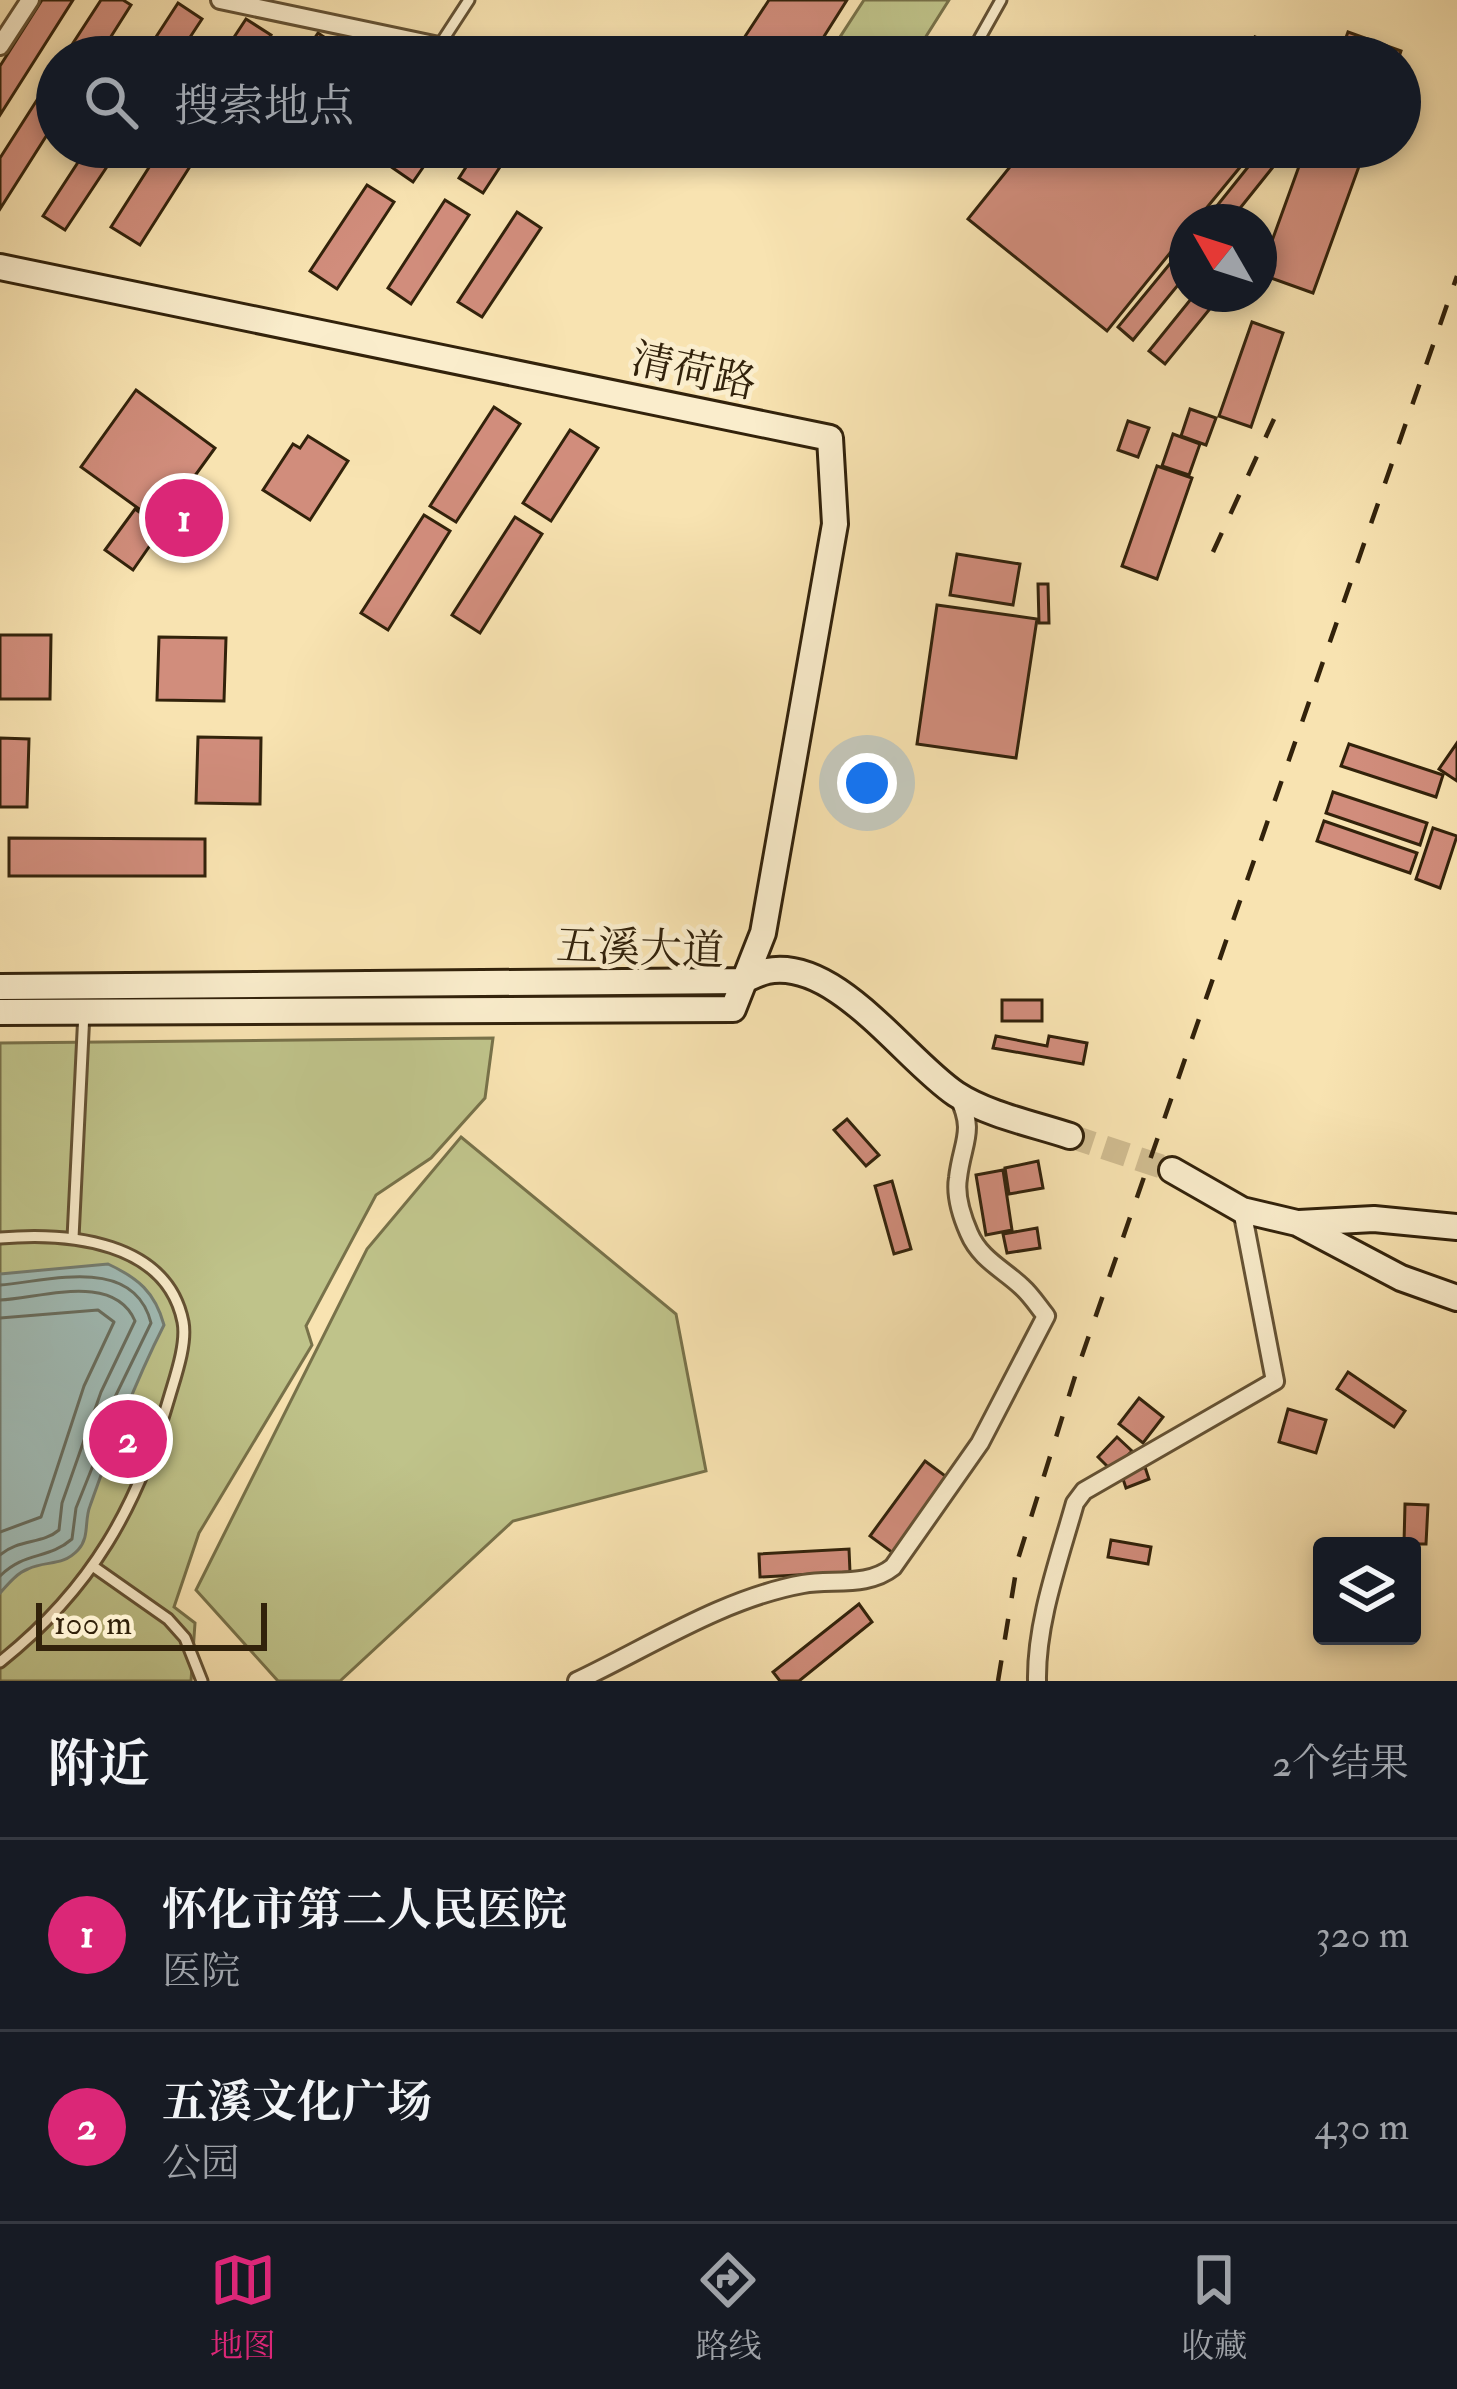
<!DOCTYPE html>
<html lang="zh">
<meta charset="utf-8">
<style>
:root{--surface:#171b24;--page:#20242c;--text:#f1f3f6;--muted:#9ea1a6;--line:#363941;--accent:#db2777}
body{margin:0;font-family:"IM FELL Double Pica","Noto Serif SC",serif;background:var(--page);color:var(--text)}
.controls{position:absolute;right:36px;bottom:36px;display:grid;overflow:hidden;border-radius:12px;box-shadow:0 6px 18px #0003}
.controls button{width:108px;height:108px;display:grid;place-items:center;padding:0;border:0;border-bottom:3px solid var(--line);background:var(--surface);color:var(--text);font:60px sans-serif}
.compass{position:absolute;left:1169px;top:204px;width:108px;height:108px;border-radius:50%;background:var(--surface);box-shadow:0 6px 18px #0003;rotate:309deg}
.scale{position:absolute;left:36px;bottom:30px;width:231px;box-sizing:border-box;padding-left:12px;border:6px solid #32220b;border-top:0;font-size:33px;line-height:42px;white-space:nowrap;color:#32220b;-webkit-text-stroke:9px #faedcc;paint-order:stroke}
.you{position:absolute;left:867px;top:783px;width:42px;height:42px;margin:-30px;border:9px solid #fff;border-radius:50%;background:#1a73e8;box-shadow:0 0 0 18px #1a73e833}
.badge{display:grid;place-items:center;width:78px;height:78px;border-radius:50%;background:var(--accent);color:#fff;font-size:39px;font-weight:700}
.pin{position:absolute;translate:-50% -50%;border:6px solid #fff;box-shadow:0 3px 12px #0006}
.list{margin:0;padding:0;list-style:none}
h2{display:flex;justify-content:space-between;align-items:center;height:156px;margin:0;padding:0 48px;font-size:51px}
h2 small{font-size:39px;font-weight:400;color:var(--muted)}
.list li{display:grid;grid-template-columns:78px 1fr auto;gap:36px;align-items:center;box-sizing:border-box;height:192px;padding:0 48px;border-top:3px solid var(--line)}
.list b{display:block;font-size:45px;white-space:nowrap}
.list p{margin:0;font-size:39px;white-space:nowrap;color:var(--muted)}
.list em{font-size:39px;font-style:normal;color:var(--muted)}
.icon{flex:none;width:66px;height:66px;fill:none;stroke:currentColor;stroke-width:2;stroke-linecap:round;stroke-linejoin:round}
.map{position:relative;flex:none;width:1457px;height:1681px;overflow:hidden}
.search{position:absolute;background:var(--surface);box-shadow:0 6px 18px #0003;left:36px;right:36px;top:36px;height:132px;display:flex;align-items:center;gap:30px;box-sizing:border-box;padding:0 42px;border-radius:66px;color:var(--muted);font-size:45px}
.sheet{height:540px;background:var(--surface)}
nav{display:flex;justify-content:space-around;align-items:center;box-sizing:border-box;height:168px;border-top:3px solid var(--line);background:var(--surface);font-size:33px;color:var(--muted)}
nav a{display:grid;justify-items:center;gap:6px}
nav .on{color:var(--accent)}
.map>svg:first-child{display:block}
</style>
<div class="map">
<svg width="1457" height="1681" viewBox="0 0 1457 1681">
<rect width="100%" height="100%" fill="#f8e3b1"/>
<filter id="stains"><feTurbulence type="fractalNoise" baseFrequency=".00167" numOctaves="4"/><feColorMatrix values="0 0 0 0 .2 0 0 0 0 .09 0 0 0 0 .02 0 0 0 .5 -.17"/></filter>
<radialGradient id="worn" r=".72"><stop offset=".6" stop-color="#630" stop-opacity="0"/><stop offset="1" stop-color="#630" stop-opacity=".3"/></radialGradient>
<!-- green -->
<g fill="#bfc38a" stroke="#78724a" stroke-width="3">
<polygon points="864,0 949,0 913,57 835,57 829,54"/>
<polygon points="493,1038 485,1098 431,1158 376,1195 306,1326 312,1345 199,1533 174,1607 195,1623 191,1681 0,1681 0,1043"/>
<polygon points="461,1137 676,1314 706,1471 513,1521 340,1681 278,1681 196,1590 367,1249"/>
</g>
<!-- water -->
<path fill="#a1bcb6" stroke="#757e72" stroke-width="3" d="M108 1264C138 1278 155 1292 164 1325 134 1384 112 1444 90 1506 84 1521 90 1537 78 1550 62 1567 47 1560 28 1569 17 1573 8 1584 0 1593V1274Z"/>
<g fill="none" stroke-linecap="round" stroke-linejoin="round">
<!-- shore -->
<g stroke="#6a6f60" stroke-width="3">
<path d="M0 1285C50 1281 134 1255 151 1323L115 1397 102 1443 76 1508 72 1539C48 1560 25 1551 0 1576"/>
<path d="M0 1300C41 1298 114 1272 135 1321L101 1392 62 1503 59 1530C43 1544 18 1539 0 1555"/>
<polyline points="0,1318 98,1310 114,1322 84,1386 41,1517 0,1532"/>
</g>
</g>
<!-- building -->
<g fill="#d18d7c" stroke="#32220b" stroke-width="3">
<polygon points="42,0 73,0 0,115 0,66"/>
<polygon points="101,0 123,0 131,5 98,57 64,57"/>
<polygon points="769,0 847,0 811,57 773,57 744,38"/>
<polygon points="178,3 202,19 177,57 143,57"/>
<polygon points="246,19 271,35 257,57 221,57"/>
<polygon points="1348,32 1401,51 1399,57 1339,57"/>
<polygon points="318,33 343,50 338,57 302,57"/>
<polygon points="1255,37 1273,44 1267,57 1247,57"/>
<polygon points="37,100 57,112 57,119 0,209 0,158"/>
<polygon points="88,147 120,147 65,230 43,216"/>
<polygon points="162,147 180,147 196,157 140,245 111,227"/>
<polygon points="321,147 355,147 344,164"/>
<polygon points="402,147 437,147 413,182 390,166"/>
<polygon points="479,147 513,147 483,193 459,178"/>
<polygon points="1026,147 1253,147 1255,149 1195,222 1187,222 1187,232 1107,331 968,219"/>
<polygon points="1264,147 1278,147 1285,152 1229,222 1204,222"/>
<polygon points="1306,147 1366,147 1313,293 1260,274"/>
<polygon points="367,185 394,202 337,289 310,271"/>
<polygon points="445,200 469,215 411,304 388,288"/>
<polygon points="517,212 541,228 482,317 458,302"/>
<polygon points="1187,243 1187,274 1133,340 1118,327"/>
<polygon points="1195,294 1222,294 1165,364 1149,351"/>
<polygon points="1252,322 1283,333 1251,427 1219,416"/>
<polygon points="136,390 215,448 160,524 81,467"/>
<polygon points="494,407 520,424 456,522 430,506"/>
<polygon points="1190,409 1216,418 1206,445 1181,436"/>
<polygon points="1128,421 1149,428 1138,457 1118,450"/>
<polygon points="570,430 598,448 551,521 523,503"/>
<polygon points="1173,434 1200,444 1189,475 1162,466"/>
<polygon points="308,436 348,461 310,520 263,490 293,444 300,448"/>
<polygon points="1157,466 1192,478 1157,579 1122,566"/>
<polygon points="135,509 162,528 133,570 105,550"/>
<polygon points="424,515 450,531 388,630 361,613"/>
<polygon points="515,517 542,534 480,633 452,615"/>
<polygon points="957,554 1020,564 1013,605 950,595"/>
<polygon points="1038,584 1048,584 1049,623 1039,623"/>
<polygon points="937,605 1037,619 1016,758 917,744"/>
<polygon points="0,635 51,635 50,699 0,699"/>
<polygon points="159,637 226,638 224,701 157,700"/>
<polygon points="198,737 261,738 260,804 196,803"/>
<polygon points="0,738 29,739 27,807 0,807"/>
<polygon points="1457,743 1457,781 1439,769"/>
<polygon points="1349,744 1443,775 1436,797 1341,766"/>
<polygon points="1333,792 1427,823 1420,845 1326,813"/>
<polygon points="1324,821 1417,853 1410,873 1317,841"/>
<polygon points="1433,828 1457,836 1440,888 1416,879"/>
<polygon points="9,838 205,839 205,876 9,876"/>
<rect x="1002" y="1000" width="40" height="21"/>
<polygon points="996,1036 1047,1046 1049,1036 1087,1043 1083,1064 993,1048"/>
<polygon points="847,1119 879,1155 866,1166 834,1130"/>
<polygon points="1038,1161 1043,1188 1009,1194 1005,1168"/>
<polygon points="1003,1170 1012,1230 986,1235 976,1175"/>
<polygon points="892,1181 911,1249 894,1254 875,1186"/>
<polygon points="1037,1228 1040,1248 1007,1253 1003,1234"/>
<polygon points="1348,1372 1405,1411 1394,1427 1337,1389"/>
<polygon points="1139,1398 1163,1417 1143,1443 1119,1424"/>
<polygon points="1288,1409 1326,1420 1316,1453 1279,1442"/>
<polygon points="1117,1437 1132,1451 1112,1471 1098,1457"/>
<polygon points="925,1461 948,1478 893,1553 870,1536"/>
<polygon points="1145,1467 1149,1479 1126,1488 1122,1476"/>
<polygon points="1405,1504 1428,1505 1426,1544 1404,1544"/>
<polygon points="1111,1540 1151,1547 1148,1564 1108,1557"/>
<polygon points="849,1549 850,1572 760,1577 759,1554"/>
<polygon points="859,1604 872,1622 799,1681 780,1681 773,1672"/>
</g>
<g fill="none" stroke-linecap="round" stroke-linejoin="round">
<!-- secondary-tunnel -->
<polyline stroke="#d0bc90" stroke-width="24" stroke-dasharray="24 12" stroke-linecap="butt" points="1070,1136 1172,1170"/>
<!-- lane casing -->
<g stroke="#645234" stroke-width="15">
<g id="lane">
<polyline points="439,46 469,0"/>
<polyline points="969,57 1001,0"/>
<path d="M0 1238C68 1232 167 1241 183 1322 187 1343 176 1375 170 1395 138 1506 92 1589 0 1662"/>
<polyline points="73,1238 84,1012"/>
<polyline points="94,1567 168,1619 185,1638 202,1681"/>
</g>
</g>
<!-- street casing -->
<g stroke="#645234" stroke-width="22">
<g id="street">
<polyline points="220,0 491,57"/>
<polyline points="0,46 30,0"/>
<path d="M577 1681C649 1647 724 1598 803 1584 834 1579 868 1587 893 1567L980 1443 1046 1316C1038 1306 1031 1295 1022 1287 1003 1269 980 1259 969 1233 962 1217 955 1196 958 1178 962 1142 976 1132 958 1096"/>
<path d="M1037 1681C1036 1622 1059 1560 1075 1503L1084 1491 1275 1381 1242 1210"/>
</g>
</g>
<!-- secondary casing -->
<g stroke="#32220b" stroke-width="30">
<g id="secondary">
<polyline points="0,267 830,438 835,524 763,933 733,1009 0,1012"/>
<path d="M0 987 741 981C749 978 759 973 767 971 836 957 905 1060 956 1094 988 1115 1034 1124 1070 1136"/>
<polyline points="1172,1170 1242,1210 1297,1223 1401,1278 1457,1298"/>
<polyline points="1299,1223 1374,1219 1457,1227"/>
</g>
</g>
<!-- lane -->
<use href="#lane" stroke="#faedcc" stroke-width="9"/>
<!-- street -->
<use href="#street" stroke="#faedcc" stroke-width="16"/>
<!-- secondary -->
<use href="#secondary" stroke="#faedcc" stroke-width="24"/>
<!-- rail -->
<g stroke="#32220b" stroke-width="4.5" stroke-dasharray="21 21" stroke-linecap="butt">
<polyline points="1213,552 1274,419"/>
<polyline points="998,1681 1018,1559 1077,1370 1457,276"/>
</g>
</g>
<g text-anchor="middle" stroke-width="10" stroke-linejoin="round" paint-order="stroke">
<!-- street labels -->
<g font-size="42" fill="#32220b" stroke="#faedcc">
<text transform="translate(694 370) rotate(12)" y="15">清荷路</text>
<text transform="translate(640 947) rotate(2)" y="15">五溪大道</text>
</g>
</g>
<rect width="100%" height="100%" filter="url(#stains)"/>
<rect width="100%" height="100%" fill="url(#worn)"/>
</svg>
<div class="controls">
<button><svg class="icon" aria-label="layers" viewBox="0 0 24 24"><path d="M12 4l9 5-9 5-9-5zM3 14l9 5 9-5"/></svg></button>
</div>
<svg class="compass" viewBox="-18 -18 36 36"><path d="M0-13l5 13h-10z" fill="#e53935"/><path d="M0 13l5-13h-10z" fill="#9ea1a6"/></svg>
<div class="scale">100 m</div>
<div class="you"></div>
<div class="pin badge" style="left:184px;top:518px">1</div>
<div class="pin badge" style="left:128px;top:1439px">2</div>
<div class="search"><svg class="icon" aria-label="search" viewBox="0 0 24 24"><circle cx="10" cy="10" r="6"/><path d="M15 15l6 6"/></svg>搜索地点</div>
</div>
<section class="sheet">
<h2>附近<small>2个结果</small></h2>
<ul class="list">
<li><span class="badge">1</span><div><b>怀化市第二人民医院</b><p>医院</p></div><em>320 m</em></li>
<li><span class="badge">2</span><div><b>五溪文化广场</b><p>公园</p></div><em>430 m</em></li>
</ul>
</section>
<nav>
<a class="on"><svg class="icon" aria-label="map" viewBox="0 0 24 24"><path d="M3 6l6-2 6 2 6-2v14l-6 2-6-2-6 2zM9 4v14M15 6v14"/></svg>地图</a>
<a><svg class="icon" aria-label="directions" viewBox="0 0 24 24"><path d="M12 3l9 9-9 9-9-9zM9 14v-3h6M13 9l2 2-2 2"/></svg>路线</a>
<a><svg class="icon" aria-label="saved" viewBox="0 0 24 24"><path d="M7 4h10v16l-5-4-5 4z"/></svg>收藏</a>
</nav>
